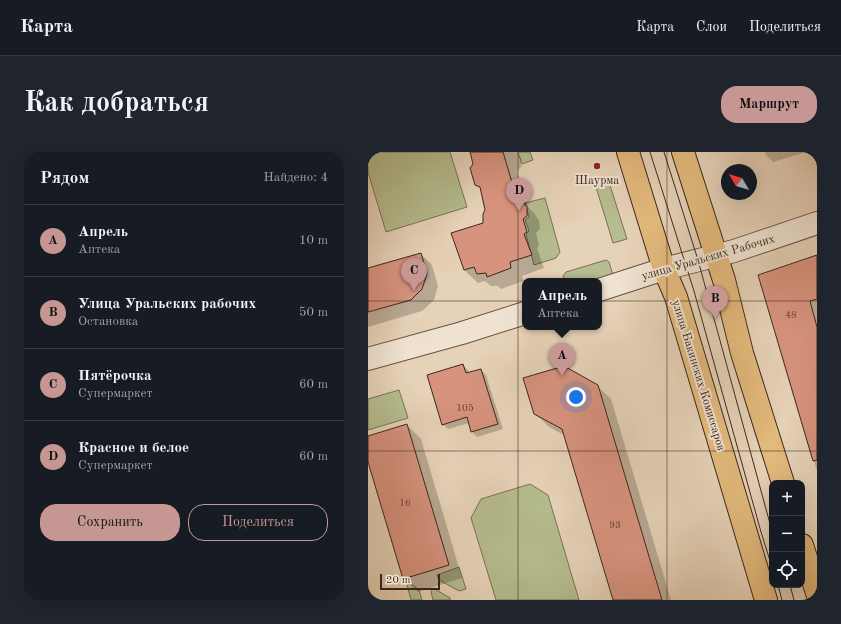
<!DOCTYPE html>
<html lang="ru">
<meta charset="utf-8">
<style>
:root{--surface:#171b24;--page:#20242c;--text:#f1f3f6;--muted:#9ea1a6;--line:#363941;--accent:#c59692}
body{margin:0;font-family:"Old Standard TT",serif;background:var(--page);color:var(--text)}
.controls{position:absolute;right:12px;bottom:12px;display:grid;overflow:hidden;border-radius:8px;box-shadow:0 4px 16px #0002}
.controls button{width:36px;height:36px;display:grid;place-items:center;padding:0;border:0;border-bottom:1px solid var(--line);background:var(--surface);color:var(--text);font:20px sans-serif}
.compass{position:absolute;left:353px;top:12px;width:36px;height:36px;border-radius:50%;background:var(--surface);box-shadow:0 4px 16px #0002;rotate:308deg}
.scale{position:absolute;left:12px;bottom:10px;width:60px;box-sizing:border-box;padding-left:4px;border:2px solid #3c271c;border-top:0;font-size:11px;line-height:14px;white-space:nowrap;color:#3c271c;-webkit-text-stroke:3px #efe2d1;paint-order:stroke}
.you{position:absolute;left:208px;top:245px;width:14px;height:14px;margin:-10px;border:3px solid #fff;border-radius:50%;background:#1a73e8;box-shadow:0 0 0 6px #1a73e833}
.badge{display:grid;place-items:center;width:26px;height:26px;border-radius:50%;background:var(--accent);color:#111;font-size:13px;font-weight:700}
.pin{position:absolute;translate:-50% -33px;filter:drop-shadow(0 1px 2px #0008)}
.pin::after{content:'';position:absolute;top:21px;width:14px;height:12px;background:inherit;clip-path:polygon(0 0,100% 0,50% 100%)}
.popup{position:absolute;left:154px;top:126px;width:80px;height:52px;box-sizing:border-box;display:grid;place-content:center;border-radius:8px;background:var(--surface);filter:drop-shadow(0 1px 3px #0005);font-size:13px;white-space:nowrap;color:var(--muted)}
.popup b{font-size:15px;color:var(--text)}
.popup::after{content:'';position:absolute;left:50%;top:100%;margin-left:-8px;border:8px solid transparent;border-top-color:var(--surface)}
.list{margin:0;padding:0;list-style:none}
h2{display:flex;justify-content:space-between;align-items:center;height:52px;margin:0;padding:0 16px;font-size:17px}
h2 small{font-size:13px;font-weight:400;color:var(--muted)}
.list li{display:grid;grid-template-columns:26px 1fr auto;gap:12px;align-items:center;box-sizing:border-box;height:72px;padding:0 16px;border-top:1px solid var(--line)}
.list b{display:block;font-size:15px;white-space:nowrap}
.list p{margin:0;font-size:13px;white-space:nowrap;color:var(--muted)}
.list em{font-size:13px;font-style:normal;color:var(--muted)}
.actions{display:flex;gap:8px;padding:12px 16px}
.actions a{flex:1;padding:9px 0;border:1px solid var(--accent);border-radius:16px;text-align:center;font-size:14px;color:var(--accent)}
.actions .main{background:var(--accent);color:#111}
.icon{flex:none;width:22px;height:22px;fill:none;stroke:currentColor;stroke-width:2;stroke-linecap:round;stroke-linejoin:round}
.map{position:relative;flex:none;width:449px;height:448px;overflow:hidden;border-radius:16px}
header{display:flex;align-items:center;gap:24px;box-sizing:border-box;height:56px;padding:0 20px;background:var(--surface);border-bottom:1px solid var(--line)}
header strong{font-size:19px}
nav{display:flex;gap:22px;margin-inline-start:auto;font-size:14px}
.intro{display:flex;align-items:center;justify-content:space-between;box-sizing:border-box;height:96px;padding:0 24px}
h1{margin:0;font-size:28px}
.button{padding:10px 18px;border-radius:16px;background:var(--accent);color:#111;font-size:14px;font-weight:700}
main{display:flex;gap:24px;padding:0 24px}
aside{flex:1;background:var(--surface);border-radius:16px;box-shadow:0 4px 16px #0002}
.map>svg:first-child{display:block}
</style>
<header>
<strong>Карта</strong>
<nav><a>Карта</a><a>Слои</a><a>Поделиться</a></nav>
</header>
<div class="intro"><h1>Как добраться</h1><a class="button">Маршрут</a></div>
<main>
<aside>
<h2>Рядом<small>Найдено: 4</small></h2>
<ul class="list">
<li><span class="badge">A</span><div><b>Апрель</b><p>Аптека</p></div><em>10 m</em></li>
<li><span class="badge">B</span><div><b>Улица Уральских рабочих</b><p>Остановка</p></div><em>50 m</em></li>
<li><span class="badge">C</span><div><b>Пятёрочка</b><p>Супермаркет</p></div><em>60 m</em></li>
<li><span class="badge">D</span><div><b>Красное и белое</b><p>Супермаркет</p></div><em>60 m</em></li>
</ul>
<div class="actions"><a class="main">Сохранить</a><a>Поделиться</a></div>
</aside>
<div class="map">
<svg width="449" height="448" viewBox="0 0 449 448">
<rect width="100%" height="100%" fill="#e6d2b8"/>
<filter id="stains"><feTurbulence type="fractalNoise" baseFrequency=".005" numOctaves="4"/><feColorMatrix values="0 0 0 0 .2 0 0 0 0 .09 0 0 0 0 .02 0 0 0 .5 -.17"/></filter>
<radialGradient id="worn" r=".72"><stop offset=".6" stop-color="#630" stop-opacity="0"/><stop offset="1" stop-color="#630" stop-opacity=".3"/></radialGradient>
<!-- green -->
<g fill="#b5bc8f" stroke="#787256">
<polygon points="0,0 82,0 99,55 18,80 0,20"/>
<polygon points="150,0 162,0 165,8 154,12"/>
<polygon points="241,30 259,87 245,91 228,35"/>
<polygon points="177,46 192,100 188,106 166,113 158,82 161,79 157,68 161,65 157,51"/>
<polygon points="238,108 241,110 245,123 226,129 197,129 195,124 198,120"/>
<polygon points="31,238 40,266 0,278 0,247"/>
<polygon points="162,332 180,343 211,448 128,448 103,366 113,347"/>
<polygon points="91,415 98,437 91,439 71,428 69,423"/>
<polygon points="43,432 51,438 54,448 43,448 39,433"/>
<polygon points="65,436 82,446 82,448 65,448 63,440"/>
</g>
<!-- shadow -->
<g fill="#0003">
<polygon points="102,0 149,0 153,7 153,15 149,19 160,55 167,62 171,69 172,77 168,81 171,93 169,96 176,116 154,124 155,129 133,137 130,134 123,134 117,129 110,131 96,118 116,71 118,58 114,38 108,33 106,12"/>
<polygon points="397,0 438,0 405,10 398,3"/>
<polygon points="53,102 64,113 70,134 66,148 54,159 0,175 0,117"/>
<polygon points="449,104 449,319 391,123"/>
<polygon points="94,213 100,218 101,221 113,218 118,223 135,277 109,285 104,280 101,271 80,277 75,272"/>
<polygon points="229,234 243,247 303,448 246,448 196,283 181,275 167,261"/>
<polygon points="39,273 53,287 94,426 50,440 36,426 0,307 0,285"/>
</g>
<!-- building -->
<g fill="#d7937e" stroke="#3c271c">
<polygon points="102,0 135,0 149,47 154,48 159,55 159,64 155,67 159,80 156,82 164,103 142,110 143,116 119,125 118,121 109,122 106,115 96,118 83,81 115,71 115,62 117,58 112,35 107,33 102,16 105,12"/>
<polygon points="53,101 59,122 54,137 43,148 0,160 0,116"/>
<polygon points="449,103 449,147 442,149 449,175 449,308 445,309 390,123"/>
<polygon points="95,212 98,221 113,217 130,272 103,280 99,265 74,273 59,223"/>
<polygon points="196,214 230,233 294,448 245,448 194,277 166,262 155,226"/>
<polygon points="39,272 81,413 35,427 0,310 0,284"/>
</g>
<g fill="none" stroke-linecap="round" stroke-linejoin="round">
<!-- minor casing -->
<g stroke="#665243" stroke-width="24">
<g id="minor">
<polyline points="231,138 296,117 366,99 449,71"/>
<polyline points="0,207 94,181 157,161"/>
</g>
</g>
<!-- major casing -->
<g stroke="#3c271c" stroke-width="24">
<g id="major">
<polyline points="260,0 296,117 308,145 398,448"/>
<polyline points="315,0 356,128 374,201 415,331"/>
<polyline points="434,393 449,441"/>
</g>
</g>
<!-- minor -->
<use href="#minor" stroke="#efe2d1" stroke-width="22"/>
<!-- major -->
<use href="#major" stroke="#e3b97c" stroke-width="22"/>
<!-- tram -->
<g stroke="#3c271c" stroke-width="1">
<polyline points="282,0 326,139 393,380 404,415"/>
<polyline points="296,0 330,108 404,379"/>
<polyline points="410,433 414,448"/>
<polyline points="422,433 426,448"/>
</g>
</g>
<!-- grid -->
<path fill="none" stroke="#3c271c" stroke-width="1" stroke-opacity="0.55" d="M150 0V448M299 0V448M0 149H449M0 299H449"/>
<!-- markers -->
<circle fill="#8f2418" stroke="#efe2d1" stroke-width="1.5" cx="229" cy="14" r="4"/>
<g text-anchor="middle" stroke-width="4" stroke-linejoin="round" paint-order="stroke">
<!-- number labels -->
<g font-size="10" fill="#634234">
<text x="423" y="166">48</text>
<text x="97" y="259">105</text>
<text x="37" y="354">16</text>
<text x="247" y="376">93</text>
</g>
<!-- poi labels -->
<g font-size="12" fill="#3c271c" stroke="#efe2d1">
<text x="229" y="32">Шаурма</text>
</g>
<!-- street labels -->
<g font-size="12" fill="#3c271c" stroke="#efe2d1">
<text transform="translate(340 105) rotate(-16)" y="4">улица Уральских Рабочих</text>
<text transform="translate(331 223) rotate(73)" y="4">улица Бакинских Комиссаров</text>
</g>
</g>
<rect width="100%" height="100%" filter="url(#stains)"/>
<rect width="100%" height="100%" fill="url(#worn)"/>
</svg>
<div class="controls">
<button>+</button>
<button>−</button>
<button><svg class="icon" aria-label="locate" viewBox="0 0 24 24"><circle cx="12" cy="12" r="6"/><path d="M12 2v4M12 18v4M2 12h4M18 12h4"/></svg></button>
</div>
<svg class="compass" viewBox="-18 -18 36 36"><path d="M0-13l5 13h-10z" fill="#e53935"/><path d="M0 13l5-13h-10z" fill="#9ea1a6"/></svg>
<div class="scale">20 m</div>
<div class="you"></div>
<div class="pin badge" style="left:194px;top:224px">A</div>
<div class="popup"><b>Апрель</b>Аптека</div>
<div class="pin badge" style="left:347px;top:167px">B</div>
<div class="pin badge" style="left:46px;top:139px">C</div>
<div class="pin badge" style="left:151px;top:59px">D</div>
</div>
</main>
